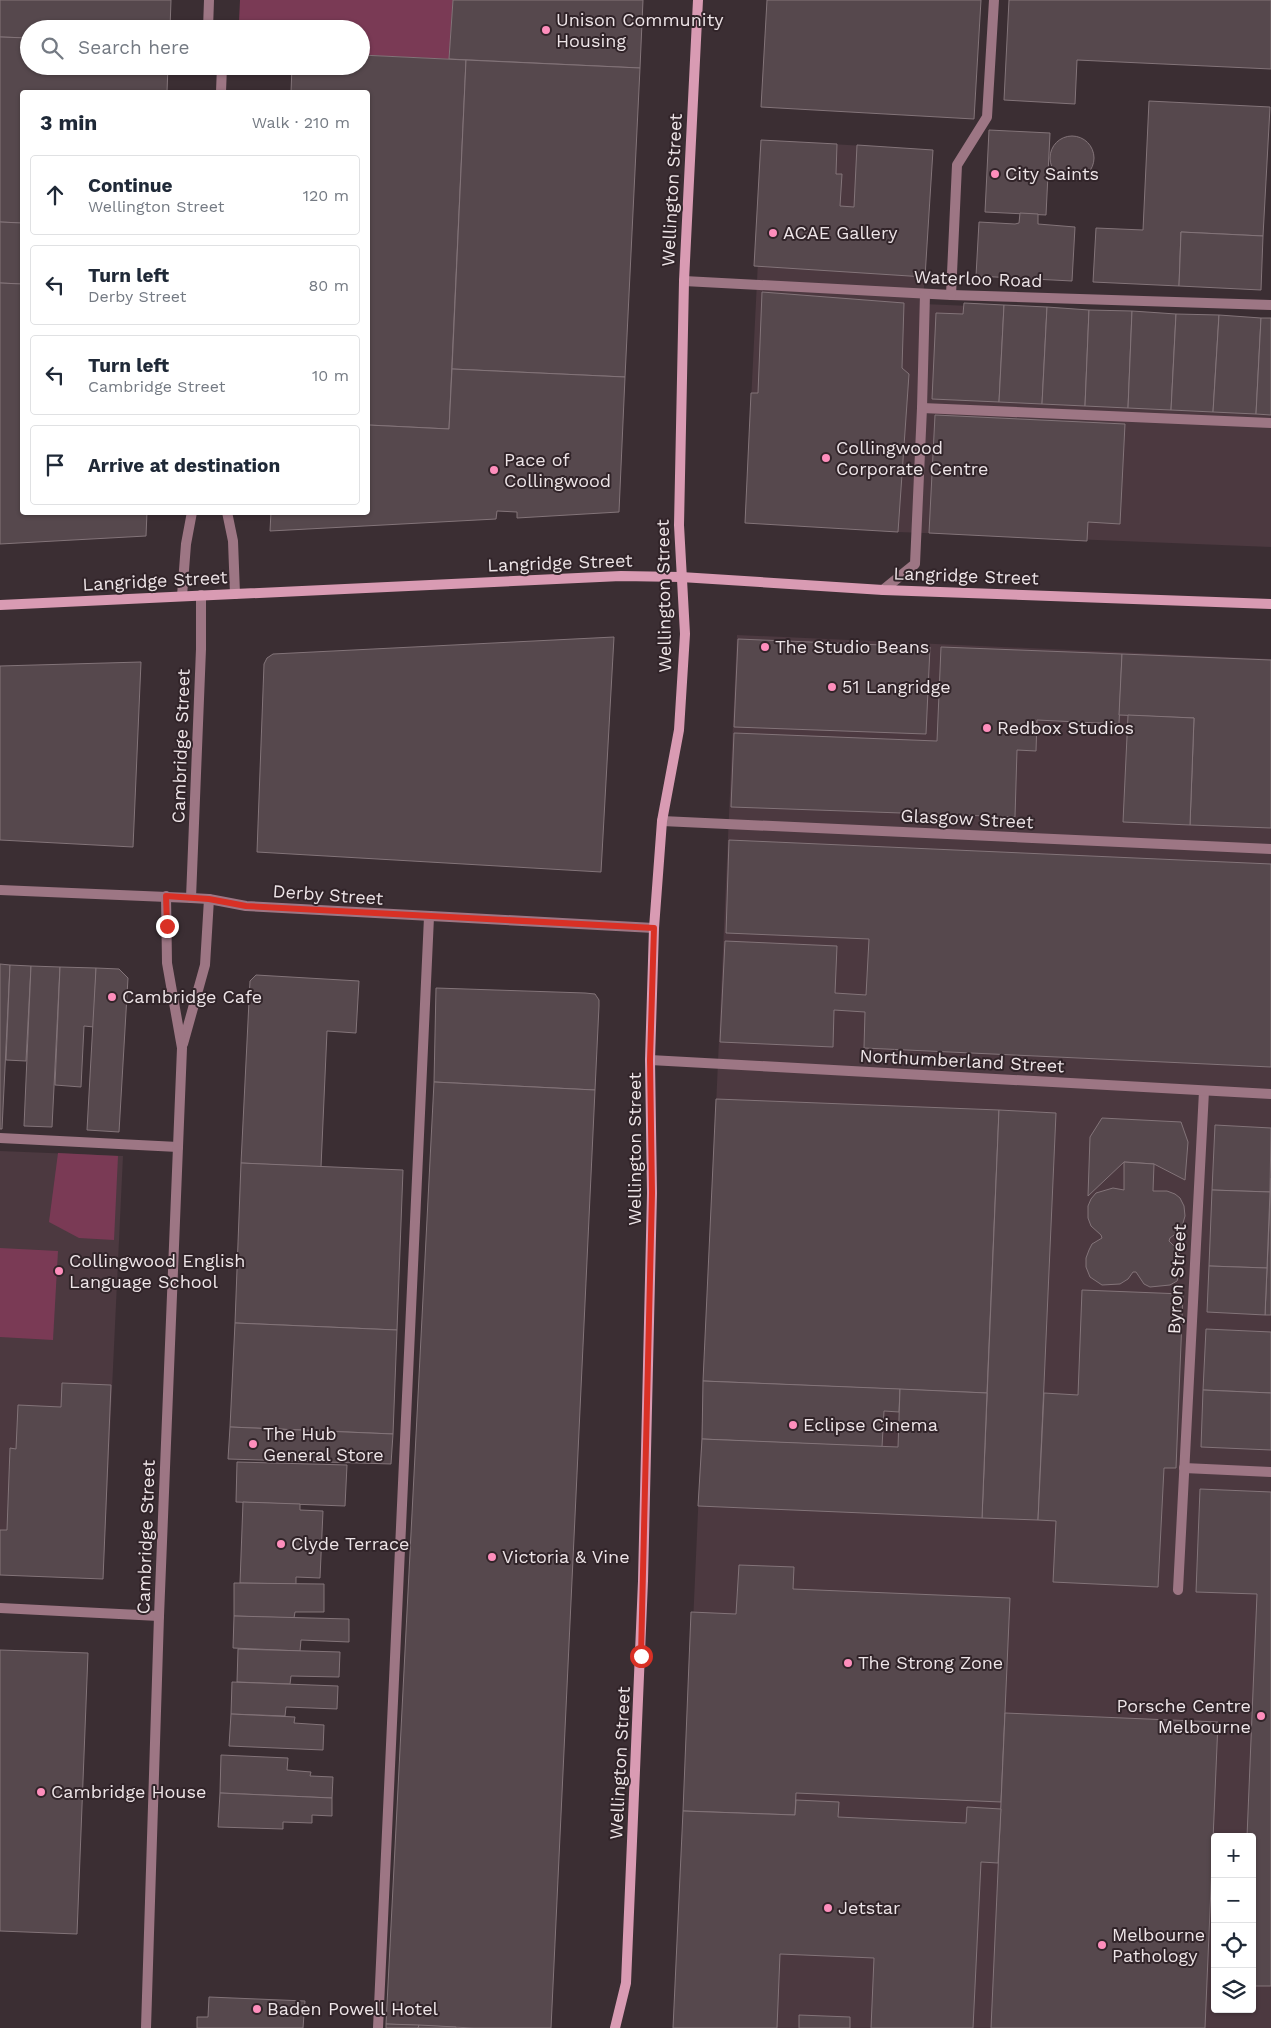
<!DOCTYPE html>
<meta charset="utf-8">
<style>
:root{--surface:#fff;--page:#f6f6f7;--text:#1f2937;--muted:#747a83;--line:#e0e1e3}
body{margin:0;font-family:"Work Sans",sans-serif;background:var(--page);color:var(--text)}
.controls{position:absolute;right:15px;bottom:15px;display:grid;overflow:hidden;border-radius:5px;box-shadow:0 1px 4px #0004}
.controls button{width:45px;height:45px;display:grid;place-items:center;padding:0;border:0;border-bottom:1px solid var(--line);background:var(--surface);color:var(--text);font:25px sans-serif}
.stop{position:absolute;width:15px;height:15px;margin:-11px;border:4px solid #d93025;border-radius:50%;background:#fff}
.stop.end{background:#d93025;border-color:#fff;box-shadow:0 1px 5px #0008}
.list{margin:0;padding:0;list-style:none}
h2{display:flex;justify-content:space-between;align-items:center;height:65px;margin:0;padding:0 20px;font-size:21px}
h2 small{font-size:16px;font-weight:400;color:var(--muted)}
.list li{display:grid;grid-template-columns:32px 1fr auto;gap:15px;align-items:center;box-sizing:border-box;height:80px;margin:0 10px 10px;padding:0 10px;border:1px solid var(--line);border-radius:5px}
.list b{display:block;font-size:19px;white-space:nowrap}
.list p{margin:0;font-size:16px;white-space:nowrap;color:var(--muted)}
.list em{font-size:16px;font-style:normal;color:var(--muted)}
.icon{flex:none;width:28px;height:28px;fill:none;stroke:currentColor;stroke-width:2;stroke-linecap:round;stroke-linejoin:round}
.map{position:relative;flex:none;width:1271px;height:2028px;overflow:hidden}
.search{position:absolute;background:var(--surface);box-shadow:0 1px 4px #0004;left:20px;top:20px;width:350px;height:55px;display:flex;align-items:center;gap:12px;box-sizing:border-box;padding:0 18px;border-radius:28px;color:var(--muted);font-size:19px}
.panel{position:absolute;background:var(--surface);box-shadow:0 1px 4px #0004;left:20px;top:90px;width:350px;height:425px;border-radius:5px}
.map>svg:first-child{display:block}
</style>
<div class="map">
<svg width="1271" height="2028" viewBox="0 0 1271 2028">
<rect width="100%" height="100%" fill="#3b2e33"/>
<!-- built -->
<g fill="#4c3940" fill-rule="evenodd">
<polygon points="764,140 932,150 923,304 1271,319 1271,547 898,532 745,523"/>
<path d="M737 635 1271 659V2028H675ZM1215 1837H1252V2009H1215Z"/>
<polygon points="0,1151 123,1156 103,1579 0,1575"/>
</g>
<!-- green -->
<g fill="#7a3a55">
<polygon points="240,0 453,0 449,59 361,55 361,29 294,29 294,25 239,22"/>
<polygon points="58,1153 118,1156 114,1240 79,1238 49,1222"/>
<polygon points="0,1248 58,1251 53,1340 0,1337"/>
</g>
<!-- building -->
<g fill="#56484d" stroke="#837479">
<polygon points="0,0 171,0 170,29 29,29 29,38 0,37"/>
<polygon points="453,0 643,0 640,68 449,59"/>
<polygon points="767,0 981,0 974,119 761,107"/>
<polygon points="1009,0 1271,0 1271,69 1077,60 1075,104 1004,100"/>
<polygon points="0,37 29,38 29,66 168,66 167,92 22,92 22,223 0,222"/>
<polygon points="361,55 466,60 449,429 368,425 368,92 291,92 292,66 361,66"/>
<polygon points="466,60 640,68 625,377 452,369"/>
<polygon points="1149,101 1270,107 1263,236 1181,232 1179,286 1093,282 1096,228 1143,230"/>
<polygon points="989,130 1050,133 1046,215 985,212"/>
<circle cx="1072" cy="158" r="22"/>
<polygon points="761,140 837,144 836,174 842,174 840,206 854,207 857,145 933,150 925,277 754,266"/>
<polygon points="1020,213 1038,214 1038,224 1075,227 1072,281 976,276 979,222 1015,224 1019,223"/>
<polygon points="0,222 22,223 22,284 0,283"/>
<polygon points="1181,232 1263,236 1261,290 1179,286"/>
<polygon points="0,283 22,284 22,512 147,512 146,536 0,544"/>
<polygon points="762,292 904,303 902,368 909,374 898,532 745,523 751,393 758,393"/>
<polygon points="964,303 1004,305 999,402 932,399 936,313 963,314"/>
<polygon points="1004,305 1047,307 1042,404 999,402"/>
<polygon points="1047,307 1089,310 1085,406 1042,404"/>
<polygon points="1089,310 1132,311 1128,408 1085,406"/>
<polygon points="1132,311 1176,314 1171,410 1128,408"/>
<polygon points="1176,314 1219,315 1213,412 1171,410"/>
<polygon points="1219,315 1261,318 1256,414 1213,412"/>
<polygon points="1261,318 1271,318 1271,415 1256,414"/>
<polygon points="452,369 625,377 619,512 517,518 517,512 497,511 496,519 270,531 271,512 368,512 368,425 449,429"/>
<polygon points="935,415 1125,424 1120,524 1088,522 1087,541 929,533"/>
<polygon points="614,637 601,872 257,852 264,664 267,658 273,654"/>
<polygon points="738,639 930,647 926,734 734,727"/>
<polygon points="941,647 1122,654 1119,724 1037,720 1036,751 1017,750 1015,817 731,807 734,733 937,741"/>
<polygon points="1122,654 1271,660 1271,828 1190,825 1194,718 1119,715"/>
<polygon points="141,662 133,847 0,840 0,666"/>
<polygon points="1128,715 1194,718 1190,825 1123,822"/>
<polygon points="729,840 1271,864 1271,1067 864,1048 865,1012 834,1010 833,1047 720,1042 725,941 837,946 835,993 866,995 869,939 726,933"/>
<polygon points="0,964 10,965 2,1129 0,1129"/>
<polygon points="10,965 31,966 26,1061 6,1060"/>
<polygon points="31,966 60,967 52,1127 24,1126"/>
<polygon points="60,967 96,968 94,1027 84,1026 81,1087 55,1085"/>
<polygon points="96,968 119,969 128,978 119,1132 87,1130"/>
<polygon points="256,975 359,981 356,1033 327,1031 321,1167 241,1163 250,981"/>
<polygon points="436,988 585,993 595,994 599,1000 599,1006 595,1090 434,1082"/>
<polygon points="434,1082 595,1090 551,2028 474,2028 386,2024"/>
<polygon points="716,1099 999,1110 987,1393 703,1381"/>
<polygon points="999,1110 1056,1113 1038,1520 982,1518"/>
<polygon points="1102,1118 1181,1122 1188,1142 1185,1180 1154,1164 1124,1162 1088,1196 1090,1137"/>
<polygon points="1215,1125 1271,1128 1270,1192 1212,1190"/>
<polygon points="1124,1162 1154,1164 1153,1191 1167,1191 1175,1194 1180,1198 1184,1206 1185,1216 1181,1230 1170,1238 1169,1241 1179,1251 1182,1266 1177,1281 1170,1285 1150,1287 1144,1284 1136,1272 1133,1272 1128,1279 1120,1284 1102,1285 1090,1277 1086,1267 1086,1258 1089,1250 1092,1244 1102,1238 1101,1235 1091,1226 1088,1218 1088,1206 1091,1199 1096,1193 1113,1188 1124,1190"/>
<polygon points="241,1163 403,1170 397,1330 235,1323"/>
<polygon points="1271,1178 1271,1315 1265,1315"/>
<polygon points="1212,1190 1270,1192 1267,1268 1209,1266"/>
<polygon points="1209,1266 1267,1268 1265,1315 1207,1312"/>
<polygon points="1082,1290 1183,1294 1176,1468 1164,1468 1158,1587 1053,1582 1056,1521 1038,1520 1044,1393 1078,1395"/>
<polygon points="235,1323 397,1330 393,1434 230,1427"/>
<polygon points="1206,1329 1271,1332 1271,1393 1203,1390"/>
<polygon points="703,1381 900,1389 899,1412 884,1411 882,1447 702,1439"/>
<polygon points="62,1383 111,1385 103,1579 0,1575 0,1530 7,1530 10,1448 16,1449 18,1405 61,1407"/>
<polygon points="900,1389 987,1393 982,1518 698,1506 702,1439 898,1447"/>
<polygon points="1203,1390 1271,1393 1271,1450 1201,1447"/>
<polygon points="230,1427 393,1434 391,1464 228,1459"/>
<polygon points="237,1462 347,1465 345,1506 236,1502"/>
<polygon points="1200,1489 1271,1492 1271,1986 1252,1986 1252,1837 1247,1837 1257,1594 1196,1592"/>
<polygon points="243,1502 300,1504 300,1510 323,1511 320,1578 296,1577 296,1584 240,1583"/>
<polygon points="739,1565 794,1567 793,1589 1010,1598 1001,1802 796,1793 795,1815 683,1811 691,1612 736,1614"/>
<polygon points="234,1583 324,1584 324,1612 295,1612 294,1618 234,1616"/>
<polygon points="234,1616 349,1619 349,1642 301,1640 300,1651 233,1648"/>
<polygon points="238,1649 340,1652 339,1677 291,1676 290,1684 237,1682"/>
<polygon points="0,1650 88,1653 77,1934 0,1931"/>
<polygon points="232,1682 338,1686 337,1709 286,1707 285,1716 231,1714"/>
<polygon points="1005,1713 1218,1722 1205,2028 991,2028"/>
<polygon points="231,1714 295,1717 294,1723 324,1725 323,1750 229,1746"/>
<polygon points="221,1755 288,1758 287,1770 311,1772 310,1776 333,1777 332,1798 220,1793"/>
<polygon points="220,1793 332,1798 332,1816 312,1815 312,1823 283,1822 283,1829 218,1827"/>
<polygon points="796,1800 839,1802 838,1817 966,1823 967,1807 1001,1809 998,1863 981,1862 973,2028 871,2028 874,1958 780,1954 777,2028 673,2028 683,1811 795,1815"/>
<polygon points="209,1997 305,2001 303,2028 197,2028 197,2017 208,2017"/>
<polygon points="799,2015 850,2017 850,2028 799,2028"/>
<polygon points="386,2024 419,2025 418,2028 386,2028"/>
<polygon points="419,2025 456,2027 456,2028 418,2028"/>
</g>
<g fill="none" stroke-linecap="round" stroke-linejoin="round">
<!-- lane -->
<g stroke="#9d7684" stroke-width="10">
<polyline points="208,29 209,0"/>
<polyline points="684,281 951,295 1271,305"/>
<polyline points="951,295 957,165 987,117 994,0"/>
<polyline points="922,408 1271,423"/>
<polyline points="883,590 915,564 922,408 925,294"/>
<polyline points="0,1138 178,1147"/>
<polyline points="1184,1468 1271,1472"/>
<polyline points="1178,1590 1204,1091"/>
<polyline points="378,2028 429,917"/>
</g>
<!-- street -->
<g stroke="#9d7684" stroke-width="10">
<polyline points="221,92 222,66"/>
<polyline points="227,512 233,541 235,594"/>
<polyline points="182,596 186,544 192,512"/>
<polyline points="662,821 1271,849"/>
<polyline points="0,890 191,898 209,899 246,906 654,928"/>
<polyline points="191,898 201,649 201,595"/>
<polyline points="183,1044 205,965 209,899"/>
<polyline points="650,1060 1271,1094"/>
<polyline points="0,1608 159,1616"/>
<polyline points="146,2028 159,1616 182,1048 167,963 166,896"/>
</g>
<!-- secondary -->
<g stroke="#d99bb3" stroke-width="10">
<polyline points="0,605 621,576 681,577 883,590 1271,604"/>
<polyline points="615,2028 626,1983 643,1581 652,1193 650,1060 654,928 662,821 679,730 685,634 679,525 684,281 698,0"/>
</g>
</g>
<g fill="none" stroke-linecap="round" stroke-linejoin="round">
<!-- route -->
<polyline stroke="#d93025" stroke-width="6" points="167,926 166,896 209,899 246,906 654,928 650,1060 652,1193 641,1656"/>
</g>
<!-- markers -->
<g fill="#fe8ebc" stroke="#312429" stroke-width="2">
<circle cx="546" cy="30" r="5"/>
<circle cx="995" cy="174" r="5"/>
<circle cx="773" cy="233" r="5"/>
<circle cx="826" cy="458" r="5"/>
<circle cx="494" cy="470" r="5"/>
<circle cx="765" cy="647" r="5"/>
<circle cx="832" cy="687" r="5"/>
<circle cx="987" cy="728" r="5"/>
<circle cx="112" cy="997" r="5"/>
<circle cx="59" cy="1271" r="5"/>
<circle cx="793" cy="1425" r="5"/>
<circle cx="253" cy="1444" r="5"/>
<circle cx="281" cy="1544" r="5"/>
<circle cx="492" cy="1557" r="5"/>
<circle cx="848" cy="1663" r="5"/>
<circle cx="1261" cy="1716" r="5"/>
<circle cx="41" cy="1792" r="5"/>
<circle cx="828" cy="1908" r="5"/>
<circle cx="1102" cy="1945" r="5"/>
<circle cx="257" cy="2009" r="5"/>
</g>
<g text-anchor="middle" stroke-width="4" stroke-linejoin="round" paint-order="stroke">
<!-- poi labels -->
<g font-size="18" fill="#ede4e7" stroke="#312429" text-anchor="start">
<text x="556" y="26">Unison Community<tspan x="556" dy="21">Housing</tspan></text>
<text x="1005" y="180">City Saints</text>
<text x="783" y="239">ACAE Gallery</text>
<text x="836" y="454">Collingwood<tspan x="836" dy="21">Corporate Centre</tspan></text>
<text x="504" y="466">Pace of<tspan x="504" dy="21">Collingwood</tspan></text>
<text x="775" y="653">The Studio Beans</text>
<text x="842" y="693">51 Langridge</text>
<text x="997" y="734">Redbox Studios</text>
<text x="122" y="1003">Cambridge Cafe</text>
<text x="69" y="1267">Collingwood English<tspan x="69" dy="21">Language School</tspan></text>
<text x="803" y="1431">Eclipse Cinema</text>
<text x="263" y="1440">The Hub<tspan x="263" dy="21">General Store</tspan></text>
<text x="291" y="1550">Clyde Terrace</text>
<text x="502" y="1563">Victoria &amp; Vine</text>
<text x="858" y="1669">The Strong Zone</text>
<text x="1251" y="1712" text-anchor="end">Porsche Centre<tspan x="1251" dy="21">Melbourne</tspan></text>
<text x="51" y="1798">Cambridge House</text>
<text x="838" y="1914">Jetstar</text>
<text x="1112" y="1941">Melbourne<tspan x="1112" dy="21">Pathology</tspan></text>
<text x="267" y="2015">Baden Powell Hotel</text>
</g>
<!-- street labels -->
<g font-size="18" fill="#ede4e7" stroke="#312429">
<text transform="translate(672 190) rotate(-87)" y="6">Wellington Street</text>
<text transform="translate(978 279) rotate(2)" y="6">Waterloo Road</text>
<text transform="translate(560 563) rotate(-2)" y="6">Langridge Street</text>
<text transform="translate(966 576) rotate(2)" y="6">Langridge Street</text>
<text transform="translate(155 581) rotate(-3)" y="6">Langridge Street</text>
<text transform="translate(664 596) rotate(-91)" y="6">Wellington Street</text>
<text transform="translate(181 746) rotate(-88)" y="6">Cambridge Street</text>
<text transform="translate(967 819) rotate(3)" y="6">Glasgow Street</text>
<text transform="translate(328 895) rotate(4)" y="6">Derby Street</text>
<text transform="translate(962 1061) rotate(3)" y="6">Northumberland Street</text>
<text transform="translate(635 1149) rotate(-90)" y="6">Wellington Street</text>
<text transform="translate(1177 1279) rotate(-87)" y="6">Byron Street</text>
<text transform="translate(146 1537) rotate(-88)" y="6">Cambridge Street</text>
<text transform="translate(620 1763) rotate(-87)" y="6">Wellington Street</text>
</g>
</g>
</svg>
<div class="controls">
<button>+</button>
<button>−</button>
<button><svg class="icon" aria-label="locate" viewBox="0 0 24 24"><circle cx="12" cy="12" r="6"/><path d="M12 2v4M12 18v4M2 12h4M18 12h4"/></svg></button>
<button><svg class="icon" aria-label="layers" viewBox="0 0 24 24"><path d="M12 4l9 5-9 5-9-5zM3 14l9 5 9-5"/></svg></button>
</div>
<div class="stop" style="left:641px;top:1656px"></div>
<div class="stop end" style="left:167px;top:926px"></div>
<div class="search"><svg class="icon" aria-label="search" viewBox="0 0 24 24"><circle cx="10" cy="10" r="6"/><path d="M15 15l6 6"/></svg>Search here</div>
<section class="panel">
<h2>3 min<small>Walk · 210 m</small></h2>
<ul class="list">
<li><svg class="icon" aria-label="ahead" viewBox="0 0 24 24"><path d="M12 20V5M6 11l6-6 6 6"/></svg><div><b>Continue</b><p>Wellington Street</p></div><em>120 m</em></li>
<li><svg class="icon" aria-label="left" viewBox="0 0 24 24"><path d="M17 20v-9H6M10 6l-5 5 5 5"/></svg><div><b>Turn left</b><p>Derby Street</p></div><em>80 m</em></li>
<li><svg class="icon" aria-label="left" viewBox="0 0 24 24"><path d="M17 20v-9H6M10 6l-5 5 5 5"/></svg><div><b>Turn left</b><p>Cambridge Street</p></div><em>10 m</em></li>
<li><svg class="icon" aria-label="arrive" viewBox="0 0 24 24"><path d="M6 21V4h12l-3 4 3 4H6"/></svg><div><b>Arrive at destination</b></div></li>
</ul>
</section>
</div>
